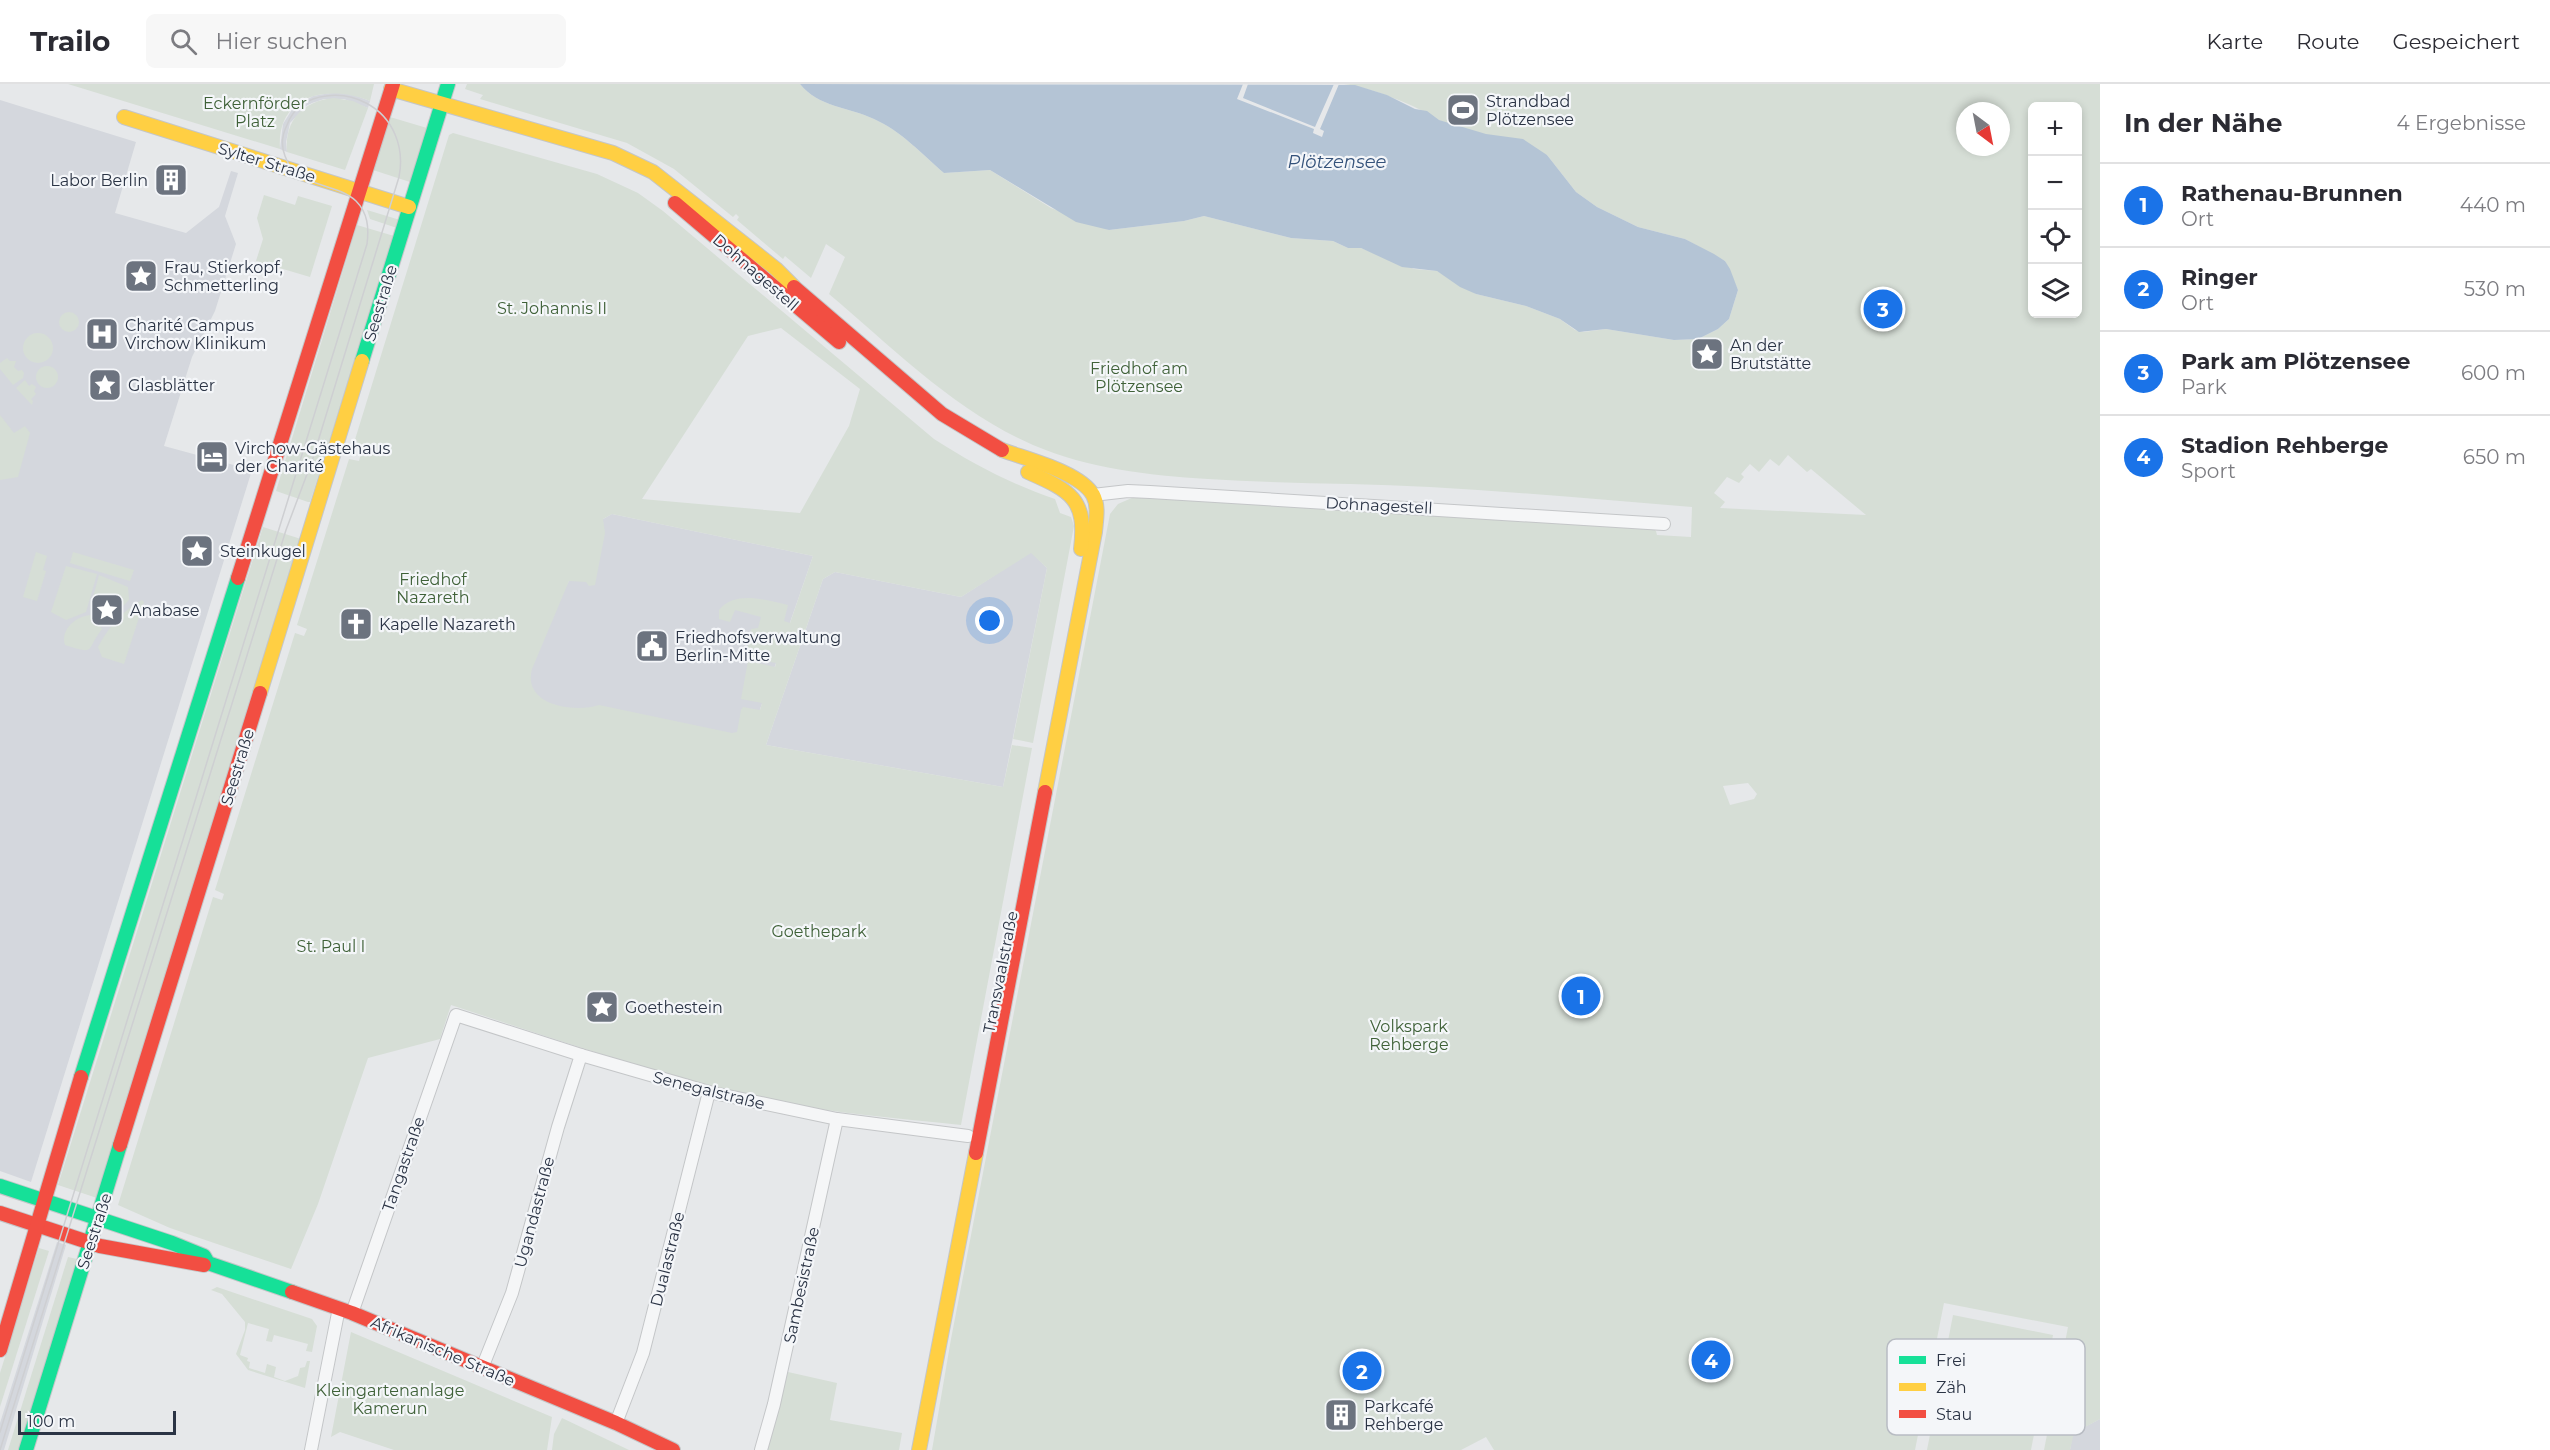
<!DOCTYPE html>
<html lang="de">
<meta charset="utf-8">
<style>
:root{--surface:#fff;--page:#f7f7f7;--text:#2b2b33;--muted:#7c7c81;--line:#e1e1e2;--accent:#1a73e8}
body{margin:0;font-family:Montserrat,sans-serif;background:var(--page);color:var(--text)}
.controls{position:absolute;right:18px;top:18px;display:grid;overflow:hidden;border-radius:9px;box-shadow:0 3px 9px #0003}
.controls button{width:54px;height:54px;display:grid;place-items:center;padding:0;border:0;border-bottom:2px solid var(--line);background:var(--surface);color:var(--text);font:30px sans-serif}
.compass{position:absolute;left:1956px;top:18px;width:54px;height:54px;border-radius:50%;background:var(--surface);box-shadow:0 3px 9px #0003;rotate:148deg}
.scale{position:absolute;left:18px;bottom:15px;width:158px;box-sizing:border-box;padding-left:6px;border:3px solid #2b3445;border-top:0;font-size:16px;line-height:21px;white-space:nowrap;color:#2b3445;-webkit-text-stroke:4px #f4f6f9;paint-order:stroke}
.you{position:absolute;left:990px;top:537px;width:21px;height:21px;margin:-15px;border:4px solid #fff;border-radius:50%;background:#1a73e8;box-shadow:0 0 0 9px #1a73e833}
.badge{display:grid;place-items:center;width:39px;height:39px;border-radius:50%;background:var(--accent);color:#fff;font-size:20px;font-weight:700}
.pin{position:absolute;translate:-50% -50%;border:3px solid #fff;box-shadow:0 2px 6px #0006}
.list{margin:0;padding:0;list-style:none}
h2{display:flex;justify-content:space-between;align-items:center;height:78px;margin:0;padding:0 24px;font-size:26px}
h2 small{font-size:20px;font-weight:400;color:var(--muted)}
.list li{display:grid;grid-template-columns:39px 1fr auto;gap:18px;align-items:center;box-sizing:border-box;height:84px;padding:0 24px;border-top:2px solid var(--line)}
.list b{display:block;font-size:22px;white-space:nowrap}
.list p{margin:0;font-size:20px;white-space:nowrap;color:var(--muted)}
.list em{font-size:20px;font-style:normal;color:var(--muted)}
.icon{flex:none;width:33px;height:33px;fill:none;stroke:currentColor;stroke-width:2;stroke-linecap:round;stroke-linejoin:round}
.map{position:relative;flex:none;width:2100px;height:1366px;overflow:hidden}
header{display:flex;align-items:center;gap:36px;box-sizing:border-box;height:84px;padding:0 30px;background:var(--surface);border-bottom:2px solid var(--line)}
header strong{font-size:28px}
nav{display:flex;gap:33px;margin-inline-start:auto;font-size:21px}
.search{width:420px;height:54px;background:var(--page);display:flex;align-items:center;gap:15px;box-sizing:border-box;padding:0 21px;border-radius:9px;color:var(--muted);font-size:22px}
main{display:flex}
aside{flex:1;background:var(--surface)}
.map>svg:first-child{display:block}
</style>
<header>
<strong>Trailo</strong>
<div class="search"><svg class="icon" aria-label="search" viewBox="0 0 24 24"><circle cx="10" cy="10" r="6"/><path d="M15 15l6 6"/></svg>Hier suchen</div>
<nav><a>Karte</a><a>Route</a><a>Gespeichert</a></nav>
</header>
<main>
<div class="map">
<svg width="2100" height="1366" viewBox="0 0 2100 1366">
<rect width="100%" height="100%" fill="#e6e8ea"/>
<!-- built -->
<g fill="#d4d7dd">
<polygon points="336,8 354,11 370,17 368,24 344,15 324,15 312,19 306,22 290,39 286,58 287,68 280,65 283,40 293,24 313,12"/>
<polygon points="0,16 136,58 115,129 186,149 219,123 231,87 238,89 225,132 236,160 215,227 192,273 164,362 252,386 31,1098 0,1087"/>
<polygon points="612,430 813,472 748,660 535,620 522,600 564,506 603,435"/>
<polygon points="1031,468 1047,484 1003,703 766,661 823,495 835,488 961,513"/>
<polygon points="57,1158 66,1161 4,1366 0,1366 0,1339"/>
<polygon points="2100,1335 2100,1366 2070,1366 2073,1349"/>
</g>
<!-- green -->
<g fill="#d6ded6" fill-rule="evenodd">
<path d="M68 0H374L370 17C329 0 276 10 280 65Z"/>
<path d="M467 0H800C818 23 849 23 874 35 901 47 922 70 944 89L990 86 1051 124 1109 146 1184 137 1204 132 1291 154 1333 157 1348 164H1361L1414 185 1437 187 1476 210 1526 222 1560 235 1575 246 1584 248 1606 245 1674 256 1698 255 1718 245 1729 235 1738 206 1725 177 1685 155 1638 143 1597 123 1576 108 1547 71 1438 36C1419 22 1369 3 1344 0H2100V1335L2074 1349 2070 1366H2044L2068 1243 1944 1219 1915 1366H1494L1486 1353 1461 1366H932L951 1255 1110 430 1118 420 1134 413 1650 442 1656 447 1657 451 1691 453 1692 423C1605 416 1517 408 1430 403 1356 399 1282 400 1208 395 1147 391 1090 385 1033 361 955 327 893 264 829 210L845 173 826 160 811 194 785 172 783 175 737 136 739 133 736 130 733 133 674 85 627 59 480 15 483 11 465 5ZM2032 22H2078V230H2032ZM1965 27H2001V63H1965ZM1788 371 1807 388 1811 385 1866 431 1720 424 1725 418 1714 409 1727 393 1739 399 1744 393 1741 390 1750 380 1759 388 1770 375 1779 382ZM1748 699 1757 710 1754 715 1730 721 1723 702Z"/>
<path d="M334 14 353 17 368 24 345 86 287 68C284 36 303 17 334 14Z"/>
<polygon points="390,33 427,44 410,98 373,86"/>
<path d="M453 49 597 90 638 109 663 127 934 355C973 380 1011 400 1055 415L1060 429 1071 433 1074 442 1033 659 1013 655 1047 484 1031 469 961 513 835 488 823 495 766 661 1003 703 1012 661 1032 664 961 1041C899 1034 836 1030 775 1017 665 994 558 956 451 921L440 955 368 974 318 1120 291 1185 170 1144 118 1121 213 813 222 816 224 810 215 806 295 549 304 552 307 545 297 541 349 375 359 377 362 365 353 362 449 51ZM781 244 860 305 849 342 800 429 642 415 748 252ZM612 430 813 472 790 539 784 537 788 521C766 516 735 506 719 526V535L730 538 735 526 761 533 758 544 751 545 746 573 776 579 775 583 748 577 741 615 762 619 760 626 743 623 741 626 737 648 732 649 599 621C575 629 522 622 532 585L569 497 586 498 589 502 595 501 605 449 603 435Z"/>
<polygon points="264,111 295,121 298,112 332,122 310,193 256,177 263,155 257,134"/>
<polygon points="367,126 400,136 397,144 370,135"/>
<polygon points="357,141 394,152 310,418 308,418 276,407"/>
<circle cx="69" cy="238" r="10"/>
<circle cx="38" cy="264" r="15"/>
<polygon points="7,274 10,277 16,277 14,283 18,287 22,286 24,289 23,294 13,301 0,285 0,279"/>
<circle cx="47" cy="293" r="11"/>
<polygon points="25,296 29,302 32,300 36,303 34,307 36,310 31,315 33,317 32,321 16,304"/>
<polygon points="0,331 14,349 25,342 30,349 18,393 0,396"/>
<polygon points="263,443 301,455 97,1114 58,1101"/>
<polygon points="36,468 47,472 43,486 46,487 37,517 23,513"/>
<polygon points="73,468 134,486 130,497 70,479"/>
<polygon points="66,482 97,490 86,528 66,536 51,528"/>
<polygon points="99,491 128,503 129,516 108,538 96,530 91,521"/>
<path d="M142 516 144 518 124 580 102 573 98 563C107 545 123 526 142 516Z"/>
<path d="M92 531 102 545C85 567 97 571 65 561 60 545 77 531 92 531Z"/>
<polygon points="39,1164 49,1167 0,1323 0,1289"/>
<polygon points="68,1173 77,1175 19,1366 8,1366"/>
<polygon points="217,1203 312,1235 317,1242 312,1268 306,1267 308,1260 274,1251 272,1258 266,1257 269,1245 248,1239 240,1271 248,1274 247,1277 250,1278 249,1284 265,1289 267,1280 276,1283 274,1293 285,1297 298,1292 300,1284 305,1283 307,1277 310,1277 305,1304 248,1286 236,1270 245,1246 245,1238 222,1210 211,1206"/>
<polygon points="1953,1231 2053,1251 2031,1366 1927,1366"/>
<polygon points="351,1248 552,1333 547,1366 394,1366 340,1348 331,1353"/>
<polygon points="788,1288 837,1299 830,1336 902,1349 899,1366 767,1366"/>
<polygon points="562,1334 629,1366 552,1366 554,1350"/>
</g>
<!-- water -->
<path fill="#b4c4d5" d="M800 0 1355 1 1387 11 1415 25 1427 27 1439 36 1486 50 1523 55 1547 71 1576 108 1597 123 1638 143 1685 155 1714 170 1725 177 1730 185 1738 206 1729 235 1718 245 1698 255 1674 256 1606 245 1579 248 1560 235 1526 222 1476 210 1460 203 1437 187 1402 183 1361 164H1348L1333 157 1291 154 1204 132 1184 137 1109 146 1076 138 990 86 944 89C922 70 901 47 874 35 849 23 818 23 800 0Z"/>
<!-- pier -->
<polygon fill="#e6e8ea" points="1243,0 1248,0 1243,14 1315,43 1334,0 1339,0 1320,45 1324,47 1322,53 1313,49 1314,45 1237,15"/>
<g fill="none" stroke-linecap="round" stroke-linejoin="round">
<!-- street casing -->
<g stroke="#c4c6c8" stroke-width="14">
<g id="street">
<polyline points="1093,411 1128,407 1150,408 1664,440"/>
<polyline points="352,1229 456,931 581,971 709,1008 837,1035 968,1052"/>
<polyline points="482,1284 512,1209 558,1043 581,971"/>
<polyline points="616,1339 643,1269 709,1008"/>
<polyline points="311,1366 339,1224"/>
<polyline points="761,1366 774,1320 837,1035"/>
</g>
</g>
<!-- fast casing -->
<g stroke="#c4c6c8" stroke-width="16">
<g id="fast">
<polyline points="362,277 448,0"/>
<polyline points="81,993 238,494"/>
<polyline points="0,1102 172,1159 204,1172 208,1179 292,1208"/>
<polyline points="26,1366 120,1061"/>
</g>
</g>
<!-- slow casing -->
<g stroke="#c4c6c8" stroke-width="16">
<g id="slow">
<polyline points="391,5 613,69 653,88 776,185 794,203"/>
<polyline points="124,33 409,123"/>
<path d="M1002 366C1026 375 1080 388 1093 411 1099 422 1096 436 1095 448L1045 708"/>
<path d="M1028 388C1071 407 1087 415 1081 465"/>
<polyline points="260,609 362,277"/>
<polyline points="919,1366 976,1069"/>
</g>
</g>
<!-- jam casing -->
<g stroke="#c4c6c8" stroke-width="16">
<g id="jam">
<polyline points="675,119 839,258"/>
<polyline points="794,203 942,330 1002,366"/>
<polyline points="238,494 393,0"/>
<polyline points="120,1061 260,609"/>
<polyline points="976,1069 1045,708"/>
<polyline points="0,1129 100,1162 204,1181"/>
<polyline points="292,1208 352,1229 616,1339 673,1366"/>
<polyline points="0,1266 81,993"/>
</g>
</g>
<!-- street -->
<use href="#street" stroke="#f5f6f7" stroke-width="12"/>
<!-- fast -->
<use href="#fast" stroke="#16e098" stroke-width="14"/>
<!-- slow -->
<use href="#slow" stroke="#ffcf43" stroke-width="14"/>
<!-- jam -->
<use href="#jam" stroke="#f24e42" stroke-width="14"/>
<!-- tram -->
<path stroke="#cecfd2" stroke-width="1.5" d="M0 1348 367 160C369 144 368 129 356 117 334 97 296 105 285 72 281 62 282 51 287 41 293 24 308 14 326 12 339 10 353 12 366 19 393 33 405 63 399 93L312 377 286 446 0 1366"/>
</g>
<!-- icons -->
<defs>
<g id="stadium-square" transform="scale(1.725)"><rect x="-9" y="-9" width="18" height="18" rx="4" fill="#6c737f" stroke="#f4f6f9"/><path d="M0-5a6.5 5 0 1 0 0 10a6.5 5 0 1 0 0-10ZM-3.5-1.8h7v3.6h-7Z" fill="#fff"/></g>
<g id="building-square" transform="scale(1.725)"><rect x="-9" y="-9" width="18" height="18" rx="4" fill="#6c737f" stroke="#f4f6f9"/><path d="M-4-6H4V6H1V3H-1V6H-4ZM-2.5-4.3h1.7v1.8h-1.7ZM.8-4.3h1.7v1.8H.8ZM-2.5-1h1.7V.8h-1.7ZM.8-1h1.7V.8H.8Z" fill="#fff"/></g>
<g id="sight-square" transform="scale(1.725)"><rect x="-9" y="-9" width="18" height="18" rx="4" fill="#6c737f" stroke="#f4f6f9"/><path d="M0-6L1.8-2.2L6-1.7L2.9 1.2L3.7 5.4L0 3.3L-3.7 5.4L-2.9 1.2L-6-1.7L-1.8-2.2Z" fill="#fff"/></g>
<g id="hospital-square" transform="scale(1.725)"><rect x="-9" y="-9" width="18" height="18" rx="4" fill="#6c737f" stroke="#f4f6f9"/><path d="M-5-5h3v3.5h4V-5h3V5h-3V1.5h-4V5h-3Z" fill="#fff"/></g>
<g id="hotel-square" transform="scale(1.725)"><rect x="-9" y="-9" width="18" height="18" rx="4" fill="#6c737f" stroke="#f4f6f9"/><path d="M-6-4.5h1.5V1H6V5H4.5V3h-9V5H-6ZM-4 0a1.8 1.8 0 1 1 3.6 0ZM.5 0V-2.5h3Q6-2.5 6 0Z" fill="#fff"/></g>
<g id="church-square" transform="scale(1.725)"><rect x="-9" y="-9" width="18" height="18" rx="4" fill="#6c737f" stroke="#f4f6f9"/><path d="M-1.2-6h2.4v3.5h3.3v2.4h-3.3V6h-2.4V-.1h-3.3v-2.4h3.3Z" fill="#fff"/></g>
<g id="civic-square" transform="scale(1.725)"><rect x="-9" y="-9" width="18" height="18" rx="4" fill="#6c737f" stroke="#f4f6f9"/><path d="M-.6-6.5H3V-4.5H.6V-3L4-1V1h2V6H-6V1h2V-1L-.6-3ZM-1.2 2.5V6h2.4V2.5Z" fill="#fff"/></g>
</defs>
<g fill-rule="evenodd">
<use href="#stadium-square" x="1463" y="26"/>
<use href="#building-square" x="171" y="96"/>
<use href="#sight-square" x="141" y="192"/>
<use href="#hospital-square" x="102" y="250"/>
<use href="#sight-square" x="1707" y="270"/>
<use href="#sight-square" x="105" y="301"/>
<use href="#hotel-square" x="212" y="373"/>
<use href="#sight-square" x="197" y="467"/>
<use href="#sight-square" x="107" y="526"/>
<use href="#church-square" x="356" y="540"/>
<use href="#civic-square" x="652" y="562"/>
<use href="#sight-square" x="602" y="923"/>
<use href="#building-square" x="1341" y="1331"/>
</g>
<g text-anchor="middle" stroke-width="4.5" stroke-linejoin="round" paint-order="stroke">
<!-- poi labels -->
<g font-size="16" fill="#2b3445" stroke="#f4f6f9" text-anchor="start">
<text x="1486" y="23">Strandbad<tspan x="1486" dy="18">Plötzensee</tspan></text>
<text x="148" y="102" text-anchor="end">Labor Berlin</text>
<text x="164" y="189">Frau, Stierkopf,<tspan x="164" dy="18">Schmetterling</tspan></text>
<text x="125" y="247">Charité Campus<tspan x="125" dy="18">Virchow Klinikum</tspan></text>
<text x="1730" y="267">An der<tspan x="1730" dy="18">Brutstätte</tspan></text>
<text x="128" y="307">Glasblätter</text>
<text x="235" y="370">Virchow-Gästehaus<tspan x="235" dy="18">der Charité</tspan></text>
<text x="220" y="473">Steinkugel</text>
<text x="130" y="532">Anabase</text>
<text x="379" y="546">Kapelle Nazareth</text>
<text x="675" y="559">Friedhofsverwaltung<tspan x="675" dy="18">Berlin-Mitte</tspan></text>
<text x="625" y="929">Goethestein</text>
<text x="1364" y="1328">Parkcafé<tspan x="1364" dy="18">Rehberge</tspan></text>
</g>
<!-- park labels -->
<g font-size="16" fill="#3f6138" stroke="#f4f6f9">
<text x="255" y="25">Eckernförder<tspan x="255" dy="18">Platz</tspan></text>
<text x="552" y="230">St. Johannis II</text>
<text x="1139" y="290">Friedhof am<tspan x="1139" dy="18">Plötzensee</tspan></text>
<text x="433" y="501">Friedhof<tspan x="433" dy="18">Nazareth</tspan></text>
<text x="819" y="853">Goethepark</text>
<text x="331" y="868">St. Paul I</text>
<text x="1409" y="948">Volkspark<tspan x="1409" dy="18">Rehberge</tspan></text>
<text x="390" y="1312">Kleingartenanlage<tspan x="390" dy="18">Kamerun</tspan></text>
</g>
<!-- street labels -->
<g font-size="16" fill="#2b3445" stroke="#f4f6f9">
<text transform="translate(267 78) rotate(17)" y="6">Sylter Straße</text>
<text transform="translate(756 188) rotate(41)" y="6">Dohnagestell</text>
<text transform="translate(380 219) rotate(-73)" y="6">Seestraße</text>
<text transform="translate(1379 421) rotate(3)" y="6">Dohnagestell</text>
<text transform="translate(237 683) rotate(-73)" y="6">Seestraße</text>
<text transform="translate(1000 888) rotate(-79)" y="6">Transvaalstraße</text>
<text transform="translate(709 1006) rotate(14)" y="6">Senegalstraße</text>
<text transform="translate(403 1080) rotate(-71)" y="6">Tangastraße</text>
<text transform="translate(534 1128) rotate(-75)" y="6">Ugandastraße</text>
<text transform="translate(94 1147) rotate(-72)" y="6">Seestraße</text>
<text transform="translate(667 1175) rotate(-76)" y="6">Dualastraße</text>
<text transform="translate(801 1201) rotate(-78)" y="6">Sambesistraße</text>
<text transform="translate(443 1267) rotate(23)" y="6">Afrikanische Straße</text>
</g>
<!-- water labels -->
<g font-size="18" font-style="italic" fill="#34527a" stroke="#f4f6f9">
<text x="1337" y="84">Plötzensee</text>
</g>
</g>
<!-- legend -->
<rect x="1887" y="1255" width="198" height="96" rx="9" fill="#f4f6f9" stroke="#b8bcc3" stroke-width="1.5"/>
<rect x="1899" y="1272" width="27" height="8" fill="#16e098"/>
<rect x="1899" y="1299" width="27" height="8" fill="#ffcf43"/>
<rect x="1899" y="1326" width="27" height="8" fill="#f24e42"/>
<g font-size="16" fill="#2b3445">
<text x="1936" y="1282">Frei</text>
<text x="1936" y="1309">Zäh</text>
<text x="1936" y="1336">Stau</text>
</g>
</svg>
<div class="controls">
<button>+</button>
<button>−</button>
<button><svg class="icon" aria-label="locate" viewBox="0 0 24 24"><circle cx="12" cy="12" r="6"/><path d="M12 2v4M12 18v4M2 12h4M18 12h4"/></svg></button>
<button><svg class="icon" aria-label="layers" viewBox="0 0 24 24"><path d="M12 4l9 5-9 5-9-5zM3 14l9 5 9-5"/></svg></button>
</div>
<svg class="compass" viewBox="-18 -18 36 36"><path d="M0-13l5 13h-10z" fill="#e53935"/><path d="M0 13l5-13h-10z" fill="#7c7c81"/></svg>
<div class="scale">100 m</div>
<div class="you"></div>
<div class="pin badge" style="left:1581px;top:912px">1</div>
<div class="pin badge" style="left:1362px;top:1287px">2</div>
<div class="pin badge" style="left:1883px;top:225px">3</div>
<div class="pin badge" style="left:1711px;top:1276px">4</div>
</div>
<aside>
<h2>In der Nähe<small>4 Ergebnisse</small></h2>
<ul class="list">
<li><span class="badge">1</span><div><b>Rathenau-Brunnen</b><p>Ort</p></div><em>440 m</em></li>
<li><span class="badge">2</span><div><b>Ringer</b><p>Ort</p></div><em>530 m</em></li>
<li><span class="badge">3</span><div><b>Park am Plötzensee</b><p>Park</p></div><em>600 m</em></li>
<li><span class="badge">4</span><div><b>Stadion Rehberge</b><p>Sport</p></div><em>650 m</em></li>
</ul>
</aside>
</main>
